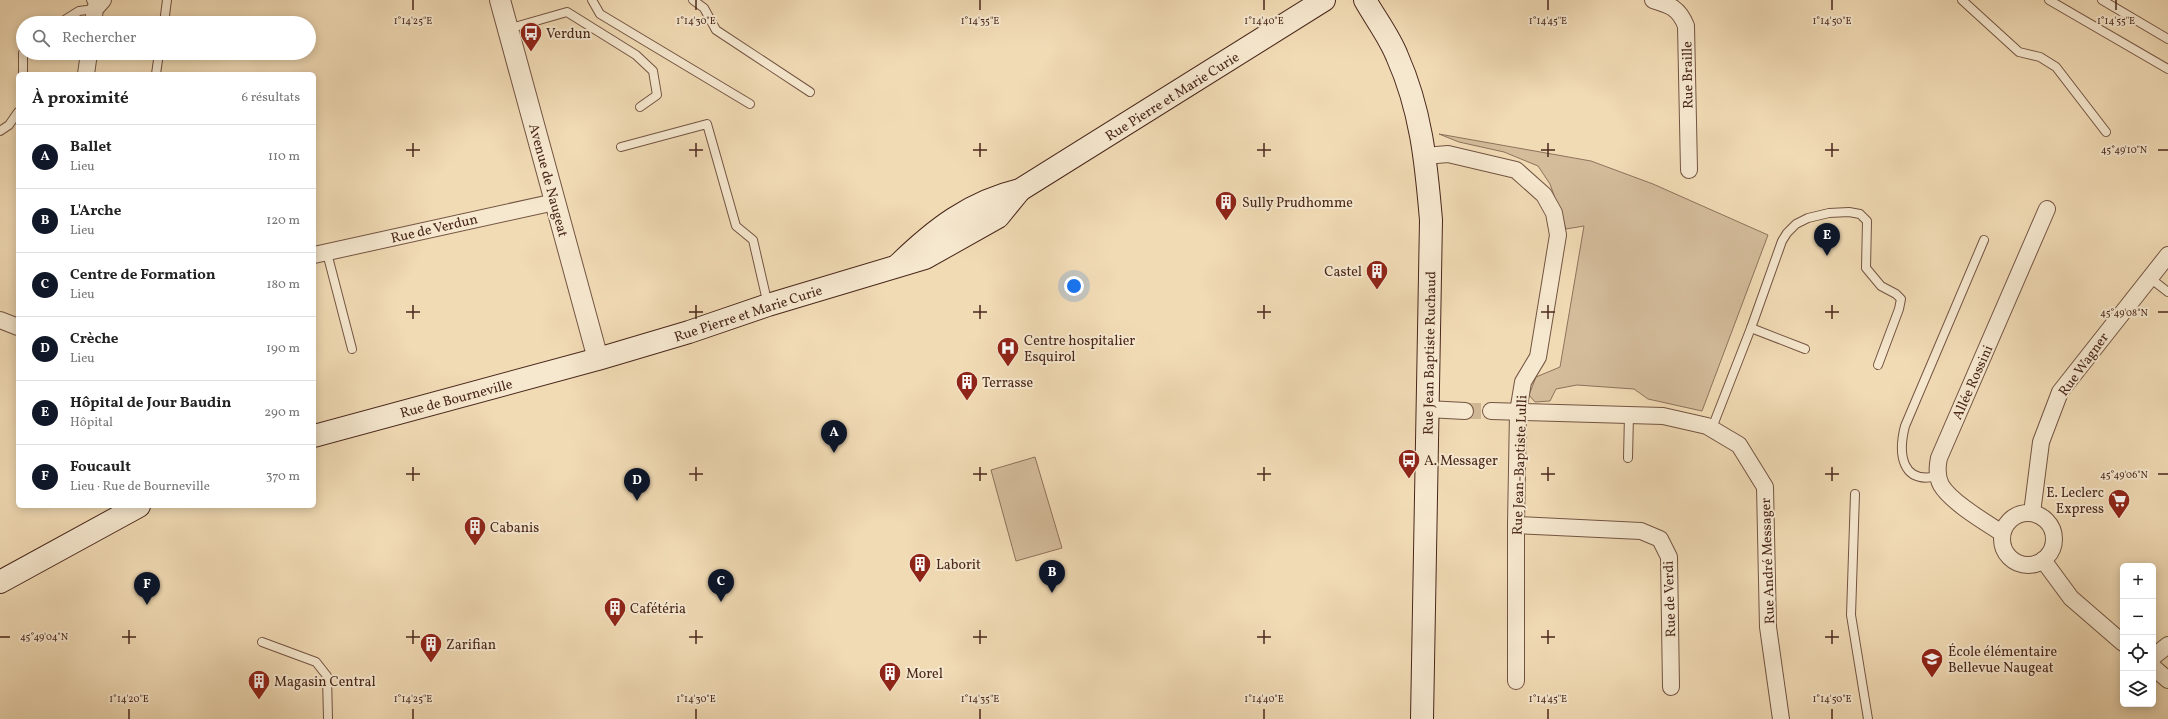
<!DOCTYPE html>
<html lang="fr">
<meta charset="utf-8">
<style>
:root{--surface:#fff;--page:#f6f6f6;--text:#222;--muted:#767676;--line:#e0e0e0;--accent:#111827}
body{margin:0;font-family:Vollkorn,serif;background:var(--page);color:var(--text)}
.controls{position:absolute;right:12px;bottom:12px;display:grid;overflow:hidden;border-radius:6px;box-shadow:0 2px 10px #0003}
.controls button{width:36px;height:36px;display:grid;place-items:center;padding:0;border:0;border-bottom:1px solid var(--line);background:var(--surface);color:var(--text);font:20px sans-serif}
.you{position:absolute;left:1074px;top:286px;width:14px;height:14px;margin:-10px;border:3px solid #fff;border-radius:50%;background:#1a73e8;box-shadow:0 0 0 6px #1a73e833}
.badge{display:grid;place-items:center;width:26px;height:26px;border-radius:50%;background:var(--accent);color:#fff;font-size:13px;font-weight:700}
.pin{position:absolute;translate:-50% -33px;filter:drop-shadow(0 1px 2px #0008)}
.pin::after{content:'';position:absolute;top:21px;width:14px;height:12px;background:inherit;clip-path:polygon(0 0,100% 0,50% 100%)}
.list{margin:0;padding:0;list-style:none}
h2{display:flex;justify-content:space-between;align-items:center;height:52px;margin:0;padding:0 16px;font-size:17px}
h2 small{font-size:13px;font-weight:400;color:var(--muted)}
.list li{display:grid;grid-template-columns:26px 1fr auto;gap:12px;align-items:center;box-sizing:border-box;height:64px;padding:0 16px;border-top:1px solid var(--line)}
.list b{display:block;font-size:15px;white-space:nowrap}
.list p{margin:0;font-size:13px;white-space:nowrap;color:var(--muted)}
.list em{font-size:13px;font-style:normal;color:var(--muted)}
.icon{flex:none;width:22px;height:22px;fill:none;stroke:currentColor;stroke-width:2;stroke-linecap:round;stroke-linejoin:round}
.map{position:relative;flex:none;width:2168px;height:719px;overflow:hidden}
.search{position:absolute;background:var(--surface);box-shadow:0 2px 10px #0003;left:16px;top:16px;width:300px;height:44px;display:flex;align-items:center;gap:10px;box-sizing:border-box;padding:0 14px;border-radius:22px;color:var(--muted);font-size:15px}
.panel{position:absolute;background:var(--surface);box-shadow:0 2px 10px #0003;left:16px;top:72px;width:300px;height:436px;border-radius:6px}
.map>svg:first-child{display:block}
</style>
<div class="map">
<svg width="2168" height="719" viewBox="0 0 2168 719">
<rect width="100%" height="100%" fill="#f1dbb5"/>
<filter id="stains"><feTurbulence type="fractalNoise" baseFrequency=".005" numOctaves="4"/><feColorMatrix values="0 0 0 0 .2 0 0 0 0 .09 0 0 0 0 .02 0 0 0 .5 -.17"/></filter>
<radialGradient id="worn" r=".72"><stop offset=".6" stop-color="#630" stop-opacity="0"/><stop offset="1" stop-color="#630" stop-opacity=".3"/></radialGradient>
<!-- green -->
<g fill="#d4bc9b" stroke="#8e725b">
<polygon points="1439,134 1591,161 1653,184 1768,235 1702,411 1648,399 1634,389 1577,385 1556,389 1550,401 1535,402 1529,395 1536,377 1560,367 1584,226 1566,229 1550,184 1538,166 1504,152 1459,142"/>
<polygon points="1035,457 1062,548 1016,561 991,470"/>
</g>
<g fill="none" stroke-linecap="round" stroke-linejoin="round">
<!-- minor-tunnel -->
<polyline stroke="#cfb796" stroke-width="16" stroke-dasharray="16 8" stroke-linecap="butt" points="1465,411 1491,411"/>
<!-- service casing -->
<g stroke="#735442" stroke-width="10">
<g id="service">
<polyline points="592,0 600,14 750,104"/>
<polyline points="693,0 704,8 716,30 810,92"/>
<polyline points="1962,0 2019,52 2040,57 2056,67 2106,132"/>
<polyline points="2049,0 2168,69"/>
<polyline points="2102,0 2168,39"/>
<polyline points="60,23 79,11 95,9 91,0"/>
<polyline points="164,23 167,0"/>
<polyline points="508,29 567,12 636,55 653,71 657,95 640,107"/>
<polyline points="23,74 23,53"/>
<polyline points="156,74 159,53"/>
<polyline points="0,131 9,125 18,112"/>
<polyline points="621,147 707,124 736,226 753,240 768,305"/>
<polyline points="327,253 352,349"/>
<polyline points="2150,278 2168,292"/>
<polyline points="1751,328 1805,349"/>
<polyline points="1712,428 1751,328 1782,241 1787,233 1796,224 1808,218 1829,213 1849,212 1860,214 1867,221 1866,268 1881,286 1896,294 1901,299 1899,309 1878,365"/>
<polyline points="1628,458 1629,415"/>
<path d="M1938 476C1901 485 1898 453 1905 426L1984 240"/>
<polyline points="1855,494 1851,615 1868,719"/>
<polyline points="262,642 316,662 327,676 328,719"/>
</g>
</g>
<!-- minor casing -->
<g stroke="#735442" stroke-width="18">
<g id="minor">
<path d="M1653 0C1670 5 1679 8 1686 26L1689 170"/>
<polyline points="93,23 95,9 103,0"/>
<polyline points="86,74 89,53"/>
<polyline points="1425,156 1448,154 1516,170 1544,195 1554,213 1558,235 1538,357 1523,382 1518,412 1516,525 1516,681"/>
<polyline points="314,255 555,202"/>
<polyline points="0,320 18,327"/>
<polyline points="1427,409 1465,411"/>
<polyline points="1491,411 1663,416 1707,426 1739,445 1765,487 1768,627 1781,719"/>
<circle cx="2028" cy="539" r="26"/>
<polyline points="2032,513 2041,442 2060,392 2168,255"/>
<polyline points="1516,525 1641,531 1660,539 1669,557 1671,687"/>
<path d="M2002 533C1985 522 1951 502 1941 485 1937 477 1937 467 1939 458L2047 209"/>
<polyline points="2043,560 2071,598 2123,643"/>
<polyline points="2153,657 2168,645"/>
<polyline points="2153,667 2168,680"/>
</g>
</g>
<!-- tertiary casing -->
<g stroke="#735442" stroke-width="22">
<polyline id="tertiary" points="500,0 598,359"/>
</g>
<!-- secondary casing -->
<g stroke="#49271b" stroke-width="24">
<g id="secondary">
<path d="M1365 0C1375 18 1389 36 1397 56 1421 110 1426 161 1431 220L1422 719"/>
<path d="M899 264C935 229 970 202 1020 190L1324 0"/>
<polyline points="314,436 598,359 689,332 768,305 925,258 998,217 1020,190"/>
<polyline points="0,582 139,506"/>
</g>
</g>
<!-- service -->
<use href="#service" stroke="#f6e8cf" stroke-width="8"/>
<!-- minor -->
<use href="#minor" stroke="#f6e8cf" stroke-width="16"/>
<!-- tertiary -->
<use href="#tertiary" stroke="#f6e8cf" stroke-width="20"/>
<!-- secondary -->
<use href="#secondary" stroke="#f6e8cf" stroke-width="22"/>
</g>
<!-- ticks -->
<path fill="none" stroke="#49271b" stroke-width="1.5" d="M413 0V10M696 0V10M980 0V10M1264 0V10M1548 0V10M1832 0V10M2116 0V10M413 143V157M696 143V157M980 143V157M1264 143V157M1548 143V157M1832 143V157M406 150H420M689 150H703M973 150H987M1257 150H1271M1541 150H1555M1825 150H1839M2158 150H2168M413 305V319M696 305V319M980 305V319M1264 305V319M1548 305V319M1832 305V319M406 312H420M689 312H703M973 312H987M1257 312H1271M1541 312H1555M1825 312H1839M2158 312H2168M413 467V481M696 467V481M980 467V481M1264 467V481M1548 467V481M1832 467V481M406 474H420M689 474H703M973 474H987M1257 474H1271M1541 474H1555M1825 474H1839M2158 474H2168M129 630V644M413 630V644M696 630V644M980 630V644M1264 630V644M1548 630V644M1832 630V644M0 637H10M122 637H136M406 637H420M689 637H703M973 637H987M1257 637H1271M1541 637H1555M1825 637H1839M129 709V719M413 709V719M696 709V719M980 709V719M1264 709V719M1548 709V719M1832 709V719"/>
<!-- icons -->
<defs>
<g id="bus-pin" transform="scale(1.15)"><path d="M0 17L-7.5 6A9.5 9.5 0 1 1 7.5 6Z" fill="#8f2418" stroke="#f6e8cf"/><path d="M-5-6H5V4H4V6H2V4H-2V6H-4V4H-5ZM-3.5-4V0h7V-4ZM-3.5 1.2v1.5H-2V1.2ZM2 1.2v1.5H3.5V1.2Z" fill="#fff"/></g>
<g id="building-pin" transform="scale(1.15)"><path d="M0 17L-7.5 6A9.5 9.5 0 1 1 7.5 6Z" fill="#8f2418" stroke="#f6e8cf"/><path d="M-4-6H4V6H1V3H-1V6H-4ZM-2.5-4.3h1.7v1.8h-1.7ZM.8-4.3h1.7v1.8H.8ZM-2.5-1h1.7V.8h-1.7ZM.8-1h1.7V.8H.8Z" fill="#fff"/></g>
<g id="hospital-pin" transform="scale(1.15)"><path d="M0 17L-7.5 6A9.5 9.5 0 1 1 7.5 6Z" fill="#8f2418" stroke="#f6e8cf"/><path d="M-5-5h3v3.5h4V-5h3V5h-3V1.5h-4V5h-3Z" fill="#fff"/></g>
<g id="supermarket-pin" transform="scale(1.15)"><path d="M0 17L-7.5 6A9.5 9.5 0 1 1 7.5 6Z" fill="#8f2418" stroke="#f6e8cf"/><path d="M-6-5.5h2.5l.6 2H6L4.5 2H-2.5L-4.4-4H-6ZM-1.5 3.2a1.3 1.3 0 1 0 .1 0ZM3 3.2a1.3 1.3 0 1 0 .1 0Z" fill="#fff"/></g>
<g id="school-pin" transform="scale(1.15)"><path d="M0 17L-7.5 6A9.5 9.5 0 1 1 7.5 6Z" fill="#8f2418" stroke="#f6e8cf"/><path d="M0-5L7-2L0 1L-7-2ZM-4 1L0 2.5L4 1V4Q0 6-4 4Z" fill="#fff"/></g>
</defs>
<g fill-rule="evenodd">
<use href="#bus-pin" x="531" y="33"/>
<use href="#building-pin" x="1226" y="202"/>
<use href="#building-pin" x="1377" y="271"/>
<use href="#hospital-pin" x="1008" y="348"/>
<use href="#building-pin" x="967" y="382"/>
<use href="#bus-pin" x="1409" y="460"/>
<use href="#supermarket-pin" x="2119" y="500"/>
<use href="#building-pin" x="475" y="527"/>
<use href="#building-pin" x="920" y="564"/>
<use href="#building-pin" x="615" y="608"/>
<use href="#building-pin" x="431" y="644"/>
<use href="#school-pin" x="1932" y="659"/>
<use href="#building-pin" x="890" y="673"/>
<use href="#building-pin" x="259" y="681"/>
</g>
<g text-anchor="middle" stroke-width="4" stroke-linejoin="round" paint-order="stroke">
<!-- poi labels -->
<g font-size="14" fill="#49271b" stroke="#f6e8cf" text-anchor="start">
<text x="546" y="38">Verdun</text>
<text x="1242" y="207">Sully Prudhomme</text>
<text x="1362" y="276" text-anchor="end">Castel</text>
<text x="1024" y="345">Centre hospitalier<tspan x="1024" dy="16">Esquirol</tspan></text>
<text x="982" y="387">Terrasse</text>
<text x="1424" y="465">A. Messager</text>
<text x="2104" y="497" text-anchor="end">E. Leclerc<tspan x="2104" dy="16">Express</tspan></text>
<text x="490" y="532">Cabanis</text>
<text x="936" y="569">Laborit</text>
<text x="630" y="613">Cafétéria</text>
<text x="446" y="649">Zarifian</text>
<text x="1948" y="656">École élémentaire<tspan x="1948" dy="16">Bellevue Naugeat</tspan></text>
<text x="906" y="678">Morel</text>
<text x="274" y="686">Magasin Central</text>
</g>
<!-- street labels -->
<g font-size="14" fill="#49271b" stroke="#f6e8cf">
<text transform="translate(1687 75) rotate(-91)" y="5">Rue Braille</text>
<text transform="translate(1172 96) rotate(-32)" y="5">Rue Pierre et Marie Curie</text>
<text transform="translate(549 180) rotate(75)" y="5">Avenue de Naugeat</text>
<text transform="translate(434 228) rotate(-13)" y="5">Rue de Verdun</text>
<text transform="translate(748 313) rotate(-18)" y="5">Rue Pierre et Marie Curie</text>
<text transform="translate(1429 353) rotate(-89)" y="5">Rue Jean Baptiste Ruchaud</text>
<text transform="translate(2083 364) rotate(-54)" y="5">Rue Wagner</text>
<text transform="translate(1972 382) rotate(-66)" y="5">Allée Rossini</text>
<text transform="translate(456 398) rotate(-15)" y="5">Rue de Bourneville</text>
<text transform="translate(1519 465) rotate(-88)" y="5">Rue Jean-Baptiste Lulli</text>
<text transform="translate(1767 561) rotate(-92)" y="5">Rue André Messager</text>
<text transform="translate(1669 599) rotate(-92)" y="5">Rue de Verdi</text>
</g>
</g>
<g font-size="10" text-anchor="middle" fill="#49271b" stroke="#f6e8cf" stroke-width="4" stroke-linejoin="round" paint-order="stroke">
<text x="413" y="24">1°14'25"E</text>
<text x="696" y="24">1°14'30"E</text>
<text x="980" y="24">1°14'35"E</text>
<text x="1264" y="24">1°14'40"E</text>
<text x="1548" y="24">1°14'45"E</text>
<text x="1832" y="24">1°14'50"E</text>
<text x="2116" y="24">1°14'55"E</text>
<text x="2124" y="153">45°49'10"N</text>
<text x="2124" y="316">45°49'08"N</text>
<text x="2124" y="478">45°49'06"N</text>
<text x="44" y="640">45°49'04"N</text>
<text x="129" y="702">1°14'20"E</text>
<text x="413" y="702">1°14'25"E</text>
<text x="696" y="702">1°14'30"E</text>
<text x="980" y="702">1°14'35"E</text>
<text x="1264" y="702">1°14'40"E</text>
<text x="1548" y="702">1°14'45"E</text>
<text x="1832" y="702">1°14'50"E</text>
</g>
<rect width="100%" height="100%" filter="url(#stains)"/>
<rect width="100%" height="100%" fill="url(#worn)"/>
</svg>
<div class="controls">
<button>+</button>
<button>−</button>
<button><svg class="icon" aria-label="locate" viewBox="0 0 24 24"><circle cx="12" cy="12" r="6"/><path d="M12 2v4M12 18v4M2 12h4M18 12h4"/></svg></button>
<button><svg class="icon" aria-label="layers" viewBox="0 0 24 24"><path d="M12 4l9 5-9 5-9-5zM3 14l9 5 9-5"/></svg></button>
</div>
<div class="you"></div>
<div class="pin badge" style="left:834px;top:453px">A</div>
<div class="pin badge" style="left:1052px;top:593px">B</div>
<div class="pin badge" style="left:721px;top:602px">C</div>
<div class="pin badge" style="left:637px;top:501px">D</div>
<div class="pin badge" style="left:1827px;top:256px">E</div>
<div class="pin badge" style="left:147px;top:605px">F</div>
<div class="search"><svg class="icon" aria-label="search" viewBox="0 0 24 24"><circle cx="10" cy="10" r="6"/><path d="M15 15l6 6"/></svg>Rechercher</div>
<section class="panel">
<h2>À proximité<small>6 résultats</small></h2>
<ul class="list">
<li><span class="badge">A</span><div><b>Ballet</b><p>Lieu</p></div><em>110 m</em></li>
<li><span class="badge">B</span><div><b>L'Arche</b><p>Lieu</p></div><em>120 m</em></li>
<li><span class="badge">C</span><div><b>Centre de Formation</b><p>Lieu</p></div><em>180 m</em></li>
<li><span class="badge">D</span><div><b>Crèche</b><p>Lieu</p></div><em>190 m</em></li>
<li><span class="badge">E</span><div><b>Hôpital de Jour Baudin</b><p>Hôpital</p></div><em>290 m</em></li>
<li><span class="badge">F</span><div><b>Foucault</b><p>Lieu · Rue de Bourneville</p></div><em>370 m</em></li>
</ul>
</section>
</div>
